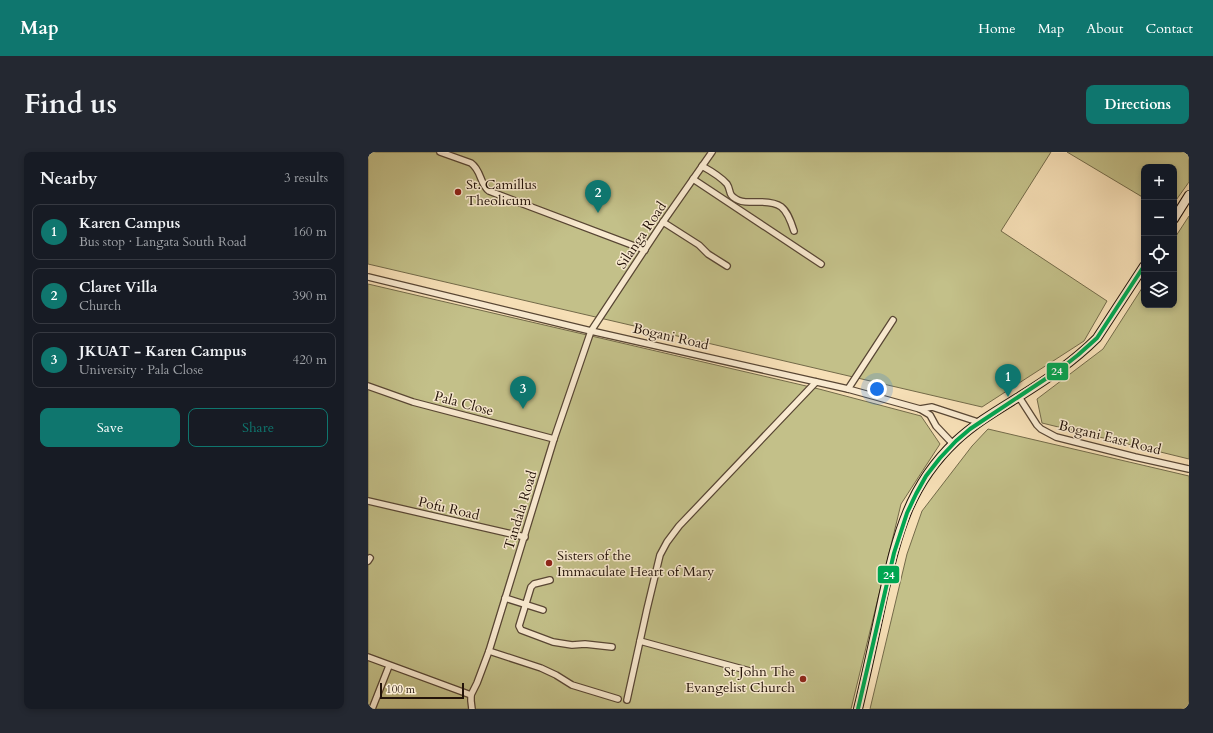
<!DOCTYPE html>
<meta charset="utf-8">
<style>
:root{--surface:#171b24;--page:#242831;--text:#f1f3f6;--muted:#9ea1a6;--line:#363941;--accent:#0f766e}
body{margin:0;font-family:Cardo,serif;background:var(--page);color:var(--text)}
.controls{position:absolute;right:12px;top:12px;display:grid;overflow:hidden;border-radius:8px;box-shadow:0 2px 6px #0003}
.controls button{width:36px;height:36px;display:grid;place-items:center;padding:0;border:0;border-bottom:1px solid var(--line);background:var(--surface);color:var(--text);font:20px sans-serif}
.scale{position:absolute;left:12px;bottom:10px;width:84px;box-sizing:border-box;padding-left:4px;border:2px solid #231309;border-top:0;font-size:11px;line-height:14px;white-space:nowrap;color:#231309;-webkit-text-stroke:3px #f9ead0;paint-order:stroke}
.you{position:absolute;left:509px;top:237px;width:14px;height:14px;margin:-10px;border:3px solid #fff;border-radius:50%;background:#1a73e8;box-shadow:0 0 0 6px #1a73e833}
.badge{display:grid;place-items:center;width:26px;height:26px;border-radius:50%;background:var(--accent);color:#fff;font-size:13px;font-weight:700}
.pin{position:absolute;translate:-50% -33px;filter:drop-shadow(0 1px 2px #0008)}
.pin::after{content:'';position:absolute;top:21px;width:14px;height:12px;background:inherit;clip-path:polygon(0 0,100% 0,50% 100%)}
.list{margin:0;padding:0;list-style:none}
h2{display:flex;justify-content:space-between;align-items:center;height:52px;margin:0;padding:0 16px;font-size:17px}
h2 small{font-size:13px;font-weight:400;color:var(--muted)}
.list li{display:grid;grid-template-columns:26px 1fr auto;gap:12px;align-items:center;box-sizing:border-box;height:56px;margin:0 8px 8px;padding:0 8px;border:1px solid var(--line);border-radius:8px}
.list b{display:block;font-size:15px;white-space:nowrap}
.list p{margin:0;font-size:13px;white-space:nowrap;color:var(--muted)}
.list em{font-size:13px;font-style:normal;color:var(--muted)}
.actions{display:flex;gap:8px;padding:12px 16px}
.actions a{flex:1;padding:9px 0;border:1px solid var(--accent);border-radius:8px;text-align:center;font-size:14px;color:var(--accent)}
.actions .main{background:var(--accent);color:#fff}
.icon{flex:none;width:22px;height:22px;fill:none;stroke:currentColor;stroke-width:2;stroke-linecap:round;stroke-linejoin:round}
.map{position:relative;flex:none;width:821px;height:557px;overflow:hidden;border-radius:8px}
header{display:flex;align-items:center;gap:24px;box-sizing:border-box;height:56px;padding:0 20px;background:var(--accent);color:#fff}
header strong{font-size:19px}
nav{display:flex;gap:22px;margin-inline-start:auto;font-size:14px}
.intro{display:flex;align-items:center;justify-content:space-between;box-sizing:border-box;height:96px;padding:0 24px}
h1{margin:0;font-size:28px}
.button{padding:10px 18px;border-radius:8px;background:var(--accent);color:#fff;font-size:14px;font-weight:700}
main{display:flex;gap:24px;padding:0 24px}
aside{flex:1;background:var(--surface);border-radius:8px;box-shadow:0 2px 6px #0003}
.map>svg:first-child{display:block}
</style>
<header>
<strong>Map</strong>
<nav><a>Home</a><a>Map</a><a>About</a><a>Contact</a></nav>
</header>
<div class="intro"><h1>Find us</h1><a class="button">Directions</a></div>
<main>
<aside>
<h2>Nearby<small>3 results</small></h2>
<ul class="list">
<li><span class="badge">1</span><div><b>Karen Campus</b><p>Bus stop · Langata South Road</p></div><em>160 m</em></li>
<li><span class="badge">2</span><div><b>Claret Villa</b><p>Church</p></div><em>390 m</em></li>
<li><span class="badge">3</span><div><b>JKUAT - Karen Campus</b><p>University · Pala Close</p></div><em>420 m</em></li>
</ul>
<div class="actions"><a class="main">Save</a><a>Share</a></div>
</aside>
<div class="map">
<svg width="821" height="557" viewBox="0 0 821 557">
<rect width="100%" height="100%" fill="#f6dfb6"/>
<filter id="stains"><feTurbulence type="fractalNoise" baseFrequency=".005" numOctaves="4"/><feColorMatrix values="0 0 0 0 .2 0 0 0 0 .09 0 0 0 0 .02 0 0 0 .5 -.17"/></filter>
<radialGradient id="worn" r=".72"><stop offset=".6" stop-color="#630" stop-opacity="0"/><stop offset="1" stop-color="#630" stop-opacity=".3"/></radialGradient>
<!-- green -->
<g fill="#c3c089" stroke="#736a49">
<polygon points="0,0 683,0 633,79 739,149 716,189 614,255 0,112"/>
<polygon points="699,0 821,0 821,30 806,51 806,15 776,15 776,46"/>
<polygon points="821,64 821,307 674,271 669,247 735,197 776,133 776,153 806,153 806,87"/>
<polygon points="0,132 451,237 553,264 572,292 533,352 483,557 0,557"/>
<polygon points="620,277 821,324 821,557 502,557 539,402 554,359 604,294"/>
</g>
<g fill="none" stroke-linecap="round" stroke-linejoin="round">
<!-- street casing -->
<g stroke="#584634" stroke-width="8">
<g id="street">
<path d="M72 0 103 11C114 19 111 31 121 39L277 98"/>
<path d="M334 14C343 19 352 24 359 32 363 38 360 43 368 47 374 51 380 50 386 50 413 49 418 54 426 79"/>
<polyline points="325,27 453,112"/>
<polyline points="295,70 331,93 340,102 359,114"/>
<polyline points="0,125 223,179 480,237 552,257 562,263 568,274 585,292"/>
<polyline points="0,234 45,250 186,287"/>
<polyline points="480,237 525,168"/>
<polyline points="651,245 669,273 673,277 688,285 767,305 821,317"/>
<polyline points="552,257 564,255 610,270"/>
<polyline points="0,349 157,385"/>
<polyline points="0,409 2,406"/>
<polyline points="182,428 166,432 163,435 151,474 153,478 185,490 204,493 217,492 244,495"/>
<polyline points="137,446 175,458"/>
<polyline points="272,489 389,521"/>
<polyline points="121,499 173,516 188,523 204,533 250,547"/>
<polyline points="0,505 103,543"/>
<polyline points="259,548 279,457 292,403 299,390 311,374 448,230"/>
<polyline points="4,557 21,514"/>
<polyline points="104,557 103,549 103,543 109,531 121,499 186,287 223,179 295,70 344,0"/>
</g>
</g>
<!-- secondary casing -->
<g stroke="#231309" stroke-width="10">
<g id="secondary">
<polyline points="806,67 821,43"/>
<path d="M490 557C499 520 507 482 515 445 529 384 540 334 588 289 606 272 628 259 649 246 678 228 705 210 729 186L776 114"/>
</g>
</g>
<!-- street -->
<use href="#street" stroke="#f9ead0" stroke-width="5.5"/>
<!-- secondary -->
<use href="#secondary" stroke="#f9ead0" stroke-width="8"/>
<!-- bus-1 casing -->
<g stroke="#f9ead0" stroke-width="7">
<polyline id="bus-1" points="490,557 526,401 539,361 548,342 558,324 572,306 588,289 602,277 691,218 710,203 729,186 776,114"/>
</g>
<!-- bus-1 -->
<use href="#bus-1" stroke="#00a651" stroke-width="4"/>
</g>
<!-- markers -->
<g fill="#8f2418" stroke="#f9ead0" stroke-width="1.5">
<circle cx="90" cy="40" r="4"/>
<circle cx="181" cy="411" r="4"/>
<circle cx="435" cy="527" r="4"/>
</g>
<g text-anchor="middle" stroke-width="3" stroke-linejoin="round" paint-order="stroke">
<!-- poi labels -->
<g font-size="14" fill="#231309" stroke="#f9ead0" text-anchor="start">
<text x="98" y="37">St. Camillus<tspan x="98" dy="16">Theolicum</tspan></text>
<text x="189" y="408">Sisters of the<tspan x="189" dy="16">Immaculate Heart of Mary</tspan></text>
<text x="427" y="524" text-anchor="end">St John The<tspan x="427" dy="16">Evangelist Church</tspan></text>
</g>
<!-- street labels -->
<g font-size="14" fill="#231309" stroke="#f9ead0">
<text transform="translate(273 83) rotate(-56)" y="5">Silanga Road</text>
<text transform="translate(303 184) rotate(13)" y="5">Bogani Road</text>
<text transform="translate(96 251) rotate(15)" y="5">Pala Close</text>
<text transform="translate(742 285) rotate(14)" y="5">Bogani East Road</text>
<text transform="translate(81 356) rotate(13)" y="5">Pofu Road</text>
<text transform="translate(152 358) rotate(-73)" y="5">Tandala Road</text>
</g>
</g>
<g stroke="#f9ead0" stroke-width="1.5">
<rect x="678" y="210" width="23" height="19" rx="4" fill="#00a651"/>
<rect x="509" y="413" width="23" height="19" rx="4" fill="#00a651"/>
</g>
<g font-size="11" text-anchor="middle" font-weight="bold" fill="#fff">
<text x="689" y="223">24</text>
<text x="521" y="427">24</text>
</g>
<rect width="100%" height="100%" filter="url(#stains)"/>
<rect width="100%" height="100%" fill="url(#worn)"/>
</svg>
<div class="controls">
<button>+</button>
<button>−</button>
<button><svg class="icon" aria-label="locate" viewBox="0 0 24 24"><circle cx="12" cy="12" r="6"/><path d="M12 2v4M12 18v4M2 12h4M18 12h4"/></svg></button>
<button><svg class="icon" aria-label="layers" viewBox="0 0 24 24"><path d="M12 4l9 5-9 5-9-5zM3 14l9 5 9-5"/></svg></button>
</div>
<div class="scale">100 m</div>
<div class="you"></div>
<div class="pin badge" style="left:640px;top:245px">1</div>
<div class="pin badge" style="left:230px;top:61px">2</div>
<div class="pin badge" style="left:155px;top:257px">3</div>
</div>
</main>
